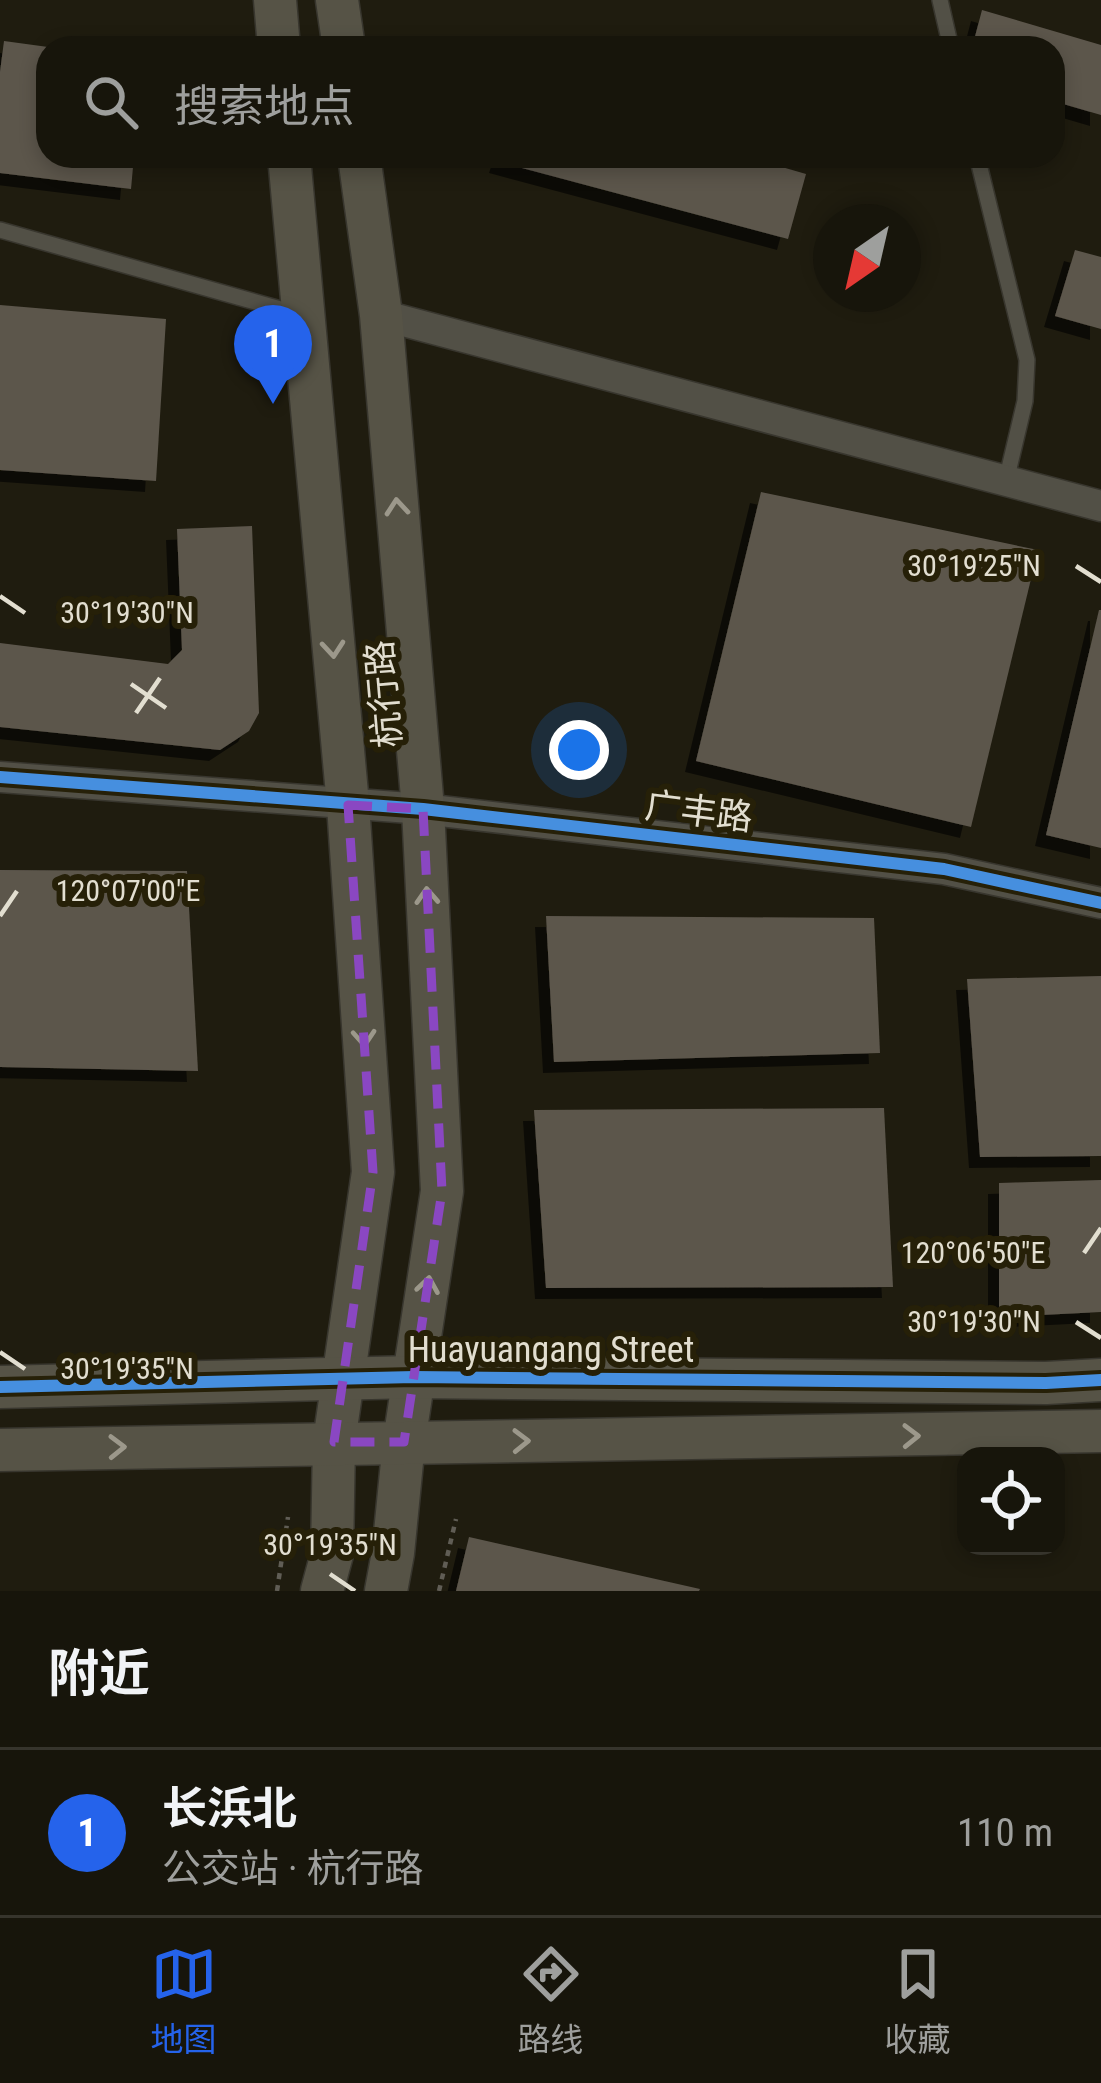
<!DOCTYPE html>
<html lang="zh">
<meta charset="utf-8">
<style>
:root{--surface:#17150b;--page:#242219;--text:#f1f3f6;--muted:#9e9f9d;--line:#36342c;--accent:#2563eb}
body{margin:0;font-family:"Roboto Condensed","Noto Sans SC",sans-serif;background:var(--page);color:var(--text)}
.controls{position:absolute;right:36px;bottom:36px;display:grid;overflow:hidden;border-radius:24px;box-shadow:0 6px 18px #0003}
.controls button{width:108px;height:108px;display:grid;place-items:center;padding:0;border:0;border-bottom:3px solid var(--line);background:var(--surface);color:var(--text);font:60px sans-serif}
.compass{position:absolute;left:813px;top:204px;width:108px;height:108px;border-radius:50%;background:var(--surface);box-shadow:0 6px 18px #0003;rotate:214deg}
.you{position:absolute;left:579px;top:750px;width:42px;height:42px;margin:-30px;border:9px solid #fff;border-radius:50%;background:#1a73e8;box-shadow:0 0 0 18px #1a73e833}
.badge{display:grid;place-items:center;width:78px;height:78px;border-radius:50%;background:var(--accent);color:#fff;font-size:39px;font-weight:700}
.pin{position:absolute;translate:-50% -99px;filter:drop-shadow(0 3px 6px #0008)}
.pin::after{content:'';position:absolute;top:63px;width:42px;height:36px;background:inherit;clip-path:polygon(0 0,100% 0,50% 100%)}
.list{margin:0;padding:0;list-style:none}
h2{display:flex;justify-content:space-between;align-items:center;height:156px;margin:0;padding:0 48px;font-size:51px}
h2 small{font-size:39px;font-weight:400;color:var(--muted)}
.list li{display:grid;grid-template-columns:78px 1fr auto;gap:36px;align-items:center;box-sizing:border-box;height:168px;padding:0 48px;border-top:3px solid var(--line)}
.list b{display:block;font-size:45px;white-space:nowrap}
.list p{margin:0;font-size:39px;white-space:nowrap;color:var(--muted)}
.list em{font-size:39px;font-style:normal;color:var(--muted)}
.icon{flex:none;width:66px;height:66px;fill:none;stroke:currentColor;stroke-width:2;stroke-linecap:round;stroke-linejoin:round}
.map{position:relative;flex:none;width:1101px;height:1591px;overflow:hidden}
.search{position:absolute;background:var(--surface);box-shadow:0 6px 18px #0003;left:36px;right:36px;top:36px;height:132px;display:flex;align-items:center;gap:30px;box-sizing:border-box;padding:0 42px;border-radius:36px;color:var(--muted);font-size:45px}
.sheet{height:324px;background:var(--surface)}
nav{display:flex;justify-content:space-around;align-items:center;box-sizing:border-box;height:168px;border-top:3px solid var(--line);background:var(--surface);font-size:33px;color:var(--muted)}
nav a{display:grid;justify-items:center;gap:6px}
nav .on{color:var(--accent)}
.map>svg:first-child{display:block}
</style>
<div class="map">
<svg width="1101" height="1591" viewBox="0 0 1101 1591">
<defs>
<filter id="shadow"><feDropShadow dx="-11" dy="11" stdDeviation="0" flood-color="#0009"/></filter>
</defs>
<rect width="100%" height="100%" fill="#1f1c0f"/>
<!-- building -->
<g fill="#5c564c" filter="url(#shadow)">
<polygon points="982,10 1101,45 1101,115 1053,101 1053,48 972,48"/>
<polygon points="4,41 48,47 48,156 134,156 131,189 0,173 0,72"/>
<polygon points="502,156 744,156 806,174 788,239 500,162"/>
<polygon points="1075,250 1101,257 1101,329 1055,316"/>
<polygon points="0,305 166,319 156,481 0,470"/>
<polygon points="761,492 1038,550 971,827 696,761"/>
<polygon points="252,526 259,713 249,731 220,750 0,727 0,643 168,664 182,650 177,529"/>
<polygon points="1099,610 1101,610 1101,848 1046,835"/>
<polygon points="0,870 187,871 198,1071 0,1067"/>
<polygon points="546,916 874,918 880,1053 554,1062"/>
<polygon points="1101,976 1101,1156 980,1157 967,979"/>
<polygon points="884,1108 893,1287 546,1288 534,1110"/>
<polygon points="1101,1180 1101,1312 999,1317 999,1183"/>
<polygon points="469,1537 700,1589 699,1591 456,1591"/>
</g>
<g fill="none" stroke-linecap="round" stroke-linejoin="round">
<!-- lane casing -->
<g stroke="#38362e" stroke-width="18">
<g id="lane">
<polyline points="940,0 951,48"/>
<polyline points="977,156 1027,360 1025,401 1006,481"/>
<polyline points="0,230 298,314"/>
</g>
</g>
<!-- street casing -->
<g stroke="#38362e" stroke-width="33">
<g id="street">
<polyline points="381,315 1101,506"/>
<polyline points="0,777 423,809 944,869 1101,903"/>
</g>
</g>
<!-- secondary casing -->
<g stroke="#38362e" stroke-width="45">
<g id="secondary">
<polyline points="275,0 279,48"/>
<polyline points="337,0 344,48"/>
<polyline points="289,156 348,805 373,1172 334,1442 332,1554 322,1591"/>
<polyline points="359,156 381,315 423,809 442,1191 404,1442 393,1553 386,1591"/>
<polyline points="0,1387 414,1377 1046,1383 1101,1380"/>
<polyline points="0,1450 1101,1431"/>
</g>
</g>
<!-- path -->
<g stroke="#605d55" stroke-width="4.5" stroke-dasharray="6 6" stroke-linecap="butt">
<polyline points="277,1591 288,1517"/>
<polyline points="439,1591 456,1519"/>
</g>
<!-- lane -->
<use href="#lane" stroke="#525046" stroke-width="15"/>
<!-- street -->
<use href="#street" stroke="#525046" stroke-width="30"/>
<!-- secondary -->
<use href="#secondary" stroke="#565346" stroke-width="42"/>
<!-- cycleway casing -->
<g stroke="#262008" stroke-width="20">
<g id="cycleway">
<polyline points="0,777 423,809 944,869 1101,903"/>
<polyline points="0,1387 414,1377 1046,1383 1101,1380"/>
</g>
</g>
<!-- cycleway -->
<use href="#cycleway" stroke="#468fdf" stroke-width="12"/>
</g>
<!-- one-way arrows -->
<defs><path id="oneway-chevron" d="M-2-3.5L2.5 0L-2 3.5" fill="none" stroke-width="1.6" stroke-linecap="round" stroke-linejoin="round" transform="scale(3)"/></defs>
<g stroke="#9c988b">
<use href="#oneway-chevron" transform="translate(397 507) rotate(-95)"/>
<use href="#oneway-chevron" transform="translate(333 649) rotate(85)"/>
<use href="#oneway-chevron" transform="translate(427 896) rotate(-93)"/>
<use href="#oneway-chevron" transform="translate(364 1038) rotate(86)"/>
<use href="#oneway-chevron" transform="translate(428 1285) rotate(-81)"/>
<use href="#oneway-chevron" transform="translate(911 1436) rotate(-1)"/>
<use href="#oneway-chevron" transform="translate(521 1441) rotate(-1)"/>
<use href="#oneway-chevron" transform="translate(117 1447) rotate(-1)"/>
</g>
<!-- marked area -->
<path fill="none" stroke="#8a47c2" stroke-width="9" stroke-dasharray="24 15" stroke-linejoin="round" d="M348 805 423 809 442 1191 404 1442H334L373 1172Z"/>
<!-- ticks -->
<path fill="none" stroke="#e2ded0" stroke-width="4.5" d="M1076 566 1101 582M0 596 25 613M131 684 166 708M136 713 160 678M0 916 17 891M1084 1253 1101 1228M1076 1322 1101 1338M0 1352 25 1369M330 1574 355 1591"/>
<g text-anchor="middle" stroke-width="12" stroke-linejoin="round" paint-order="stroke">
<!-- street labels -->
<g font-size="36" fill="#e2ded0" stroke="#262008">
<text transform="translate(383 694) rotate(-95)" y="13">杭行路</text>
<text transform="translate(699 811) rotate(7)" y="13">广丰路</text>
<text x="551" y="1362">Huayuangang Street</text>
</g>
</g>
<g font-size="30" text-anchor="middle" fill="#e2ded0" stroke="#262008" stroke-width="12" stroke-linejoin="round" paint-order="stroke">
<text x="974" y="576">30°19'25"N</text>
<text x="127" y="623">30°19'30"N</text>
<text x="128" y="901">120°07'00"E</text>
<text x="973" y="1263">120°06'50"E</text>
<text x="974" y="1332">30°19'30"N</text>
<text x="127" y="1379">30°19'35"N</text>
<text x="330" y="1555">30°19'35"N</text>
</g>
</svg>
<div class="controls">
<button><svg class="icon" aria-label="locate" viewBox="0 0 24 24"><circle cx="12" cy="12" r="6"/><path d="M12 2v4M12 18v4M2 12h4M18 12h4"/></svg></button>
</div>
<svg class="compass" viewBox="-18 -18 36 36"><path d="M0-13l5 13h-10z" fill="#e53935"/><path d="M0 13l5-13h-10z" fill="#9e9f9d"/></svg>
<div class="you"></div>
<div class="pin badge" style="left:273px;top:404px">1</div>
<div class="search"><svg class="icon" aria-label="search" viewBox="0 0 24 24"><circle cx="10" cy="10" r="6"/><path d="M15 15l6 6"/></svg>搜索地点</div>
</div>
<section class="sheet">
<h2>附近<small></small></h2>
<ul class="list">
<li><span class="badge">1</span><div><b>长浜北</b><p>公交站 · 杭行路</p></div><em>110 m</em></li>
</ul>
</section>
<nav>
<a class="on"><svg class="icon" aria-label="map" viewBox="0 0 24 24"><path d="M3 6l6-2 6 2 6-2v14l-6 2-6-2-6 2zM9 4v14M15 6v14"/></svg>地图</a>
<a><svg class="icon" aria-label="directions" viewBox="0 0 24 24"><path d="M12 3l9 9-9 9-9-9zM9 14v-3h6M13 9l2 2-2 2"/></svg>路线</a>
<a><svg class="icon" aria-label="saved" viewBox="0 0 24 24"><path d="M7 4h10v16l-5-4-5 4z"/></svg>收藏</a>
</nav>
